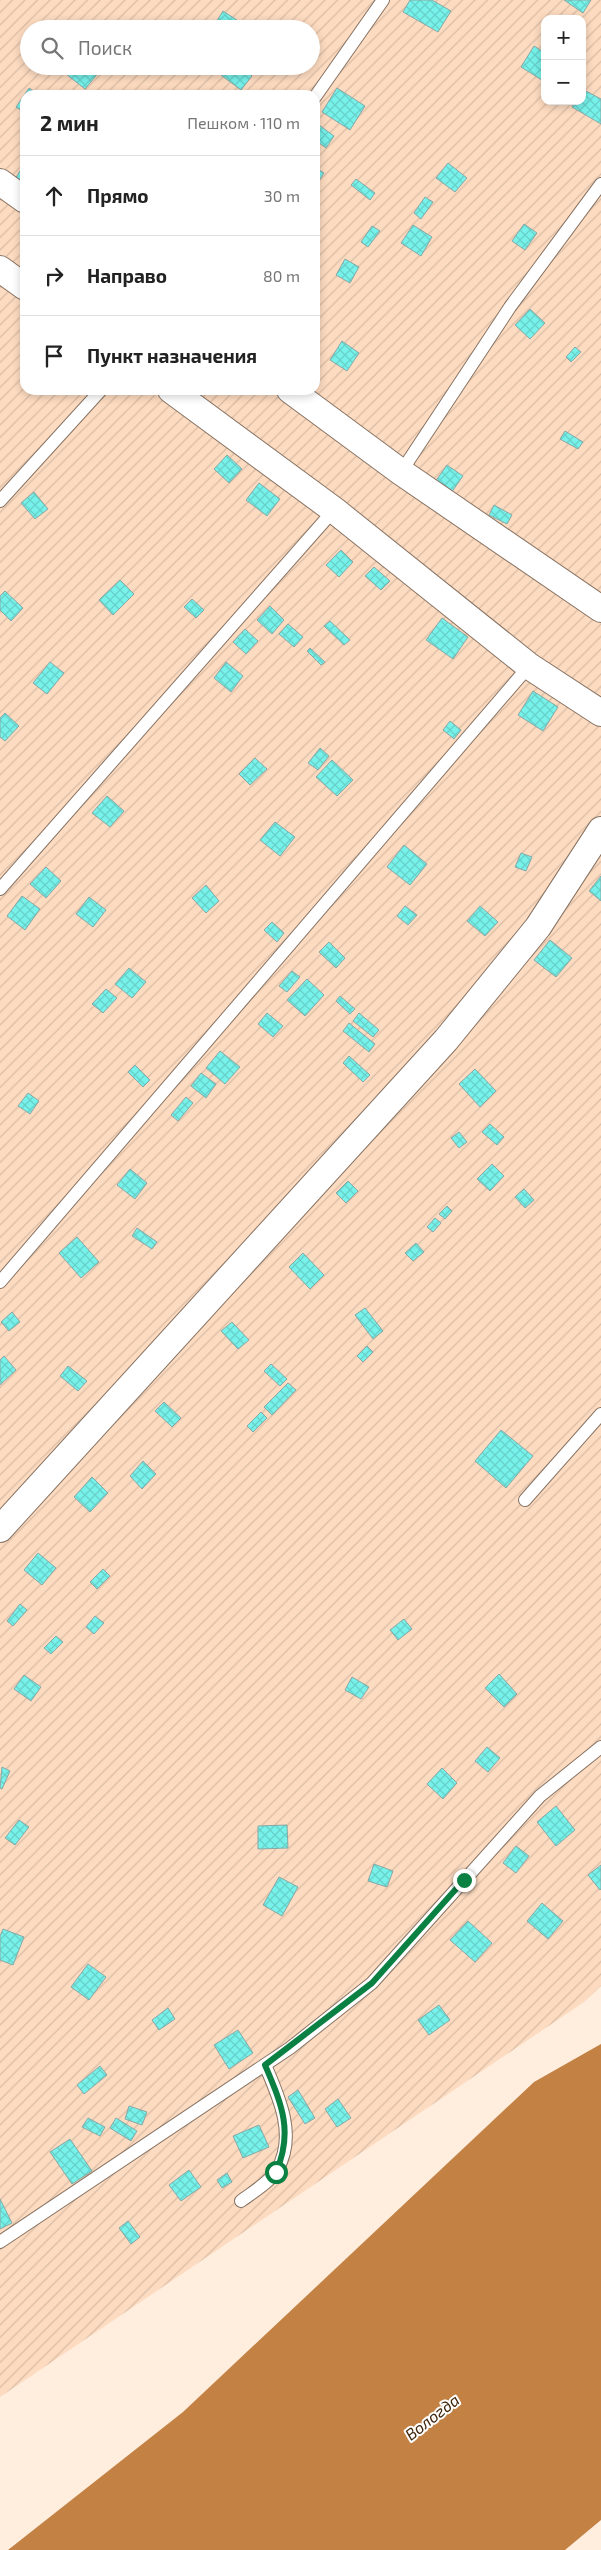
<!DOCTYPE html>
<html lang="ru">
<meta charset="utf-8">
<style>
:root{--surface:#fff;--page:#f2f2f2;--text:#222;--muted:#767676;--line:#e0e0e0}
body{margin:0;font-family:"Exo 2",sans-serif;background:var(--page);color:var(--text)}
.controls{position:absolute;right:15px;top:15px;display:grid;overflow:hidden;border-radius:10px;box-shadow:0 2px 8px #0003}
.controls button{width:45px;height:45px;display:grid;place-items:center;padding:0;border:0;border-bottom:1px solid var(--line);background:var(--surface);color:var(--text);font:25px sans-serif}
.stop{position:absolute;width:15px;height:15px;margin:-11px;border:4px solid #0b8043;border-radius:50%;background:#fff}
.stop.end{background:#0b8043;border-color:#fff;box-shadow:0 1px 5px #0008}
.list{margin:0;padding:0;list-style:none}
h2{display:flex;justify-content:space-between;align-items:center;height:65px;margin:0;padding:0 20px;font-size:21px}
h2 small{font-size:16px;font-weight:400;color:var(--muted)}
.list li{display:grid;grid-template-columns:32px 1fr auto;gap:15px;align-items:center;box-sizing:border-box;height:80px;padding:0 20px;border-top:1px solid var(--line)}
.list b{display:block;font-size:19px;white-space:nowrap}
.list em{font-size:16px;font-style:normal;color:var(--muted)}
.icon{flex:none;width:28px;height:28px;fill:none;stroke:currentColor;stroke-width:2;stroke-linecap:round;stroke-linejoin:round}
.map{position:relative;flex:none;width:601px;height:2550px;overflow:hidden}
.search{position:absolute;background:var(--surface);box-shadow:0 2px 8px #0003;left:20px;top:20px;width:300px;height:55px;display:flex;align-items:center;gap:12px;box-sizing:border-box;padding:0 18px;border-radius:28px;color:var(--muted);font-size:19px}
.panel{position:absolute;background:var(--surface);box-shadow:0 2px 8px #0003;left:20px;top:90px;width:300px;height:305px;border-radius:15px}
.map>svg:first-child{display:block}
</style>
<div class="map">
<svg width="601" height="2550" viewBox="0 0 601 2550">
<defs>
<pattern id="garden-furrows" width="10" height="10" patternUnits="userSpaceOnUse" patternTransform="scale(1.25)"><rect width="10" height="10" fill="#fddbc0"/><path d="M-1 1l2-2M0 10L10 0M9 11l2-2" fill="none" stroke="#d9bca5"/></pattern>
<pattern id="building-cross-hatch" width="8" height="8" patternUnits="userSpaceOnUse" patternTransform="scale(1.25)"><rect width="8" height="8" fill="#76f2eb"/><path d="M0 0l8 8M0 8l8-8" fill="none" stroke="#66d0c9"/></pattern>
</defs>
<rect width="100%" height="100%" fill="#ffedde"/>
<!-- garden -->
<path fill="url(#garden-furrows)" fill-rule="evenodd" d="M0 0H601V1986L584 2002 0 2397ZM545 19H582V101H545ZM29 29H311V66H29ZM25 95H315V390H25Z"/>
<!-- water -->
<polygon fill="#c38144" points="601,2044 601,2520 565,2550 8,2550 183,2412 534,2082"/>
<!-- building -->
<g fill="url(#building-cross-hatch)" stroke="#89a8a5">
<polygon points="410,0 432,0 451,11 438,32 403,12"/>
<polygon points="564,0 591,0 583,13"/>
<polygon points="223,11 249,28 248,29 212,29"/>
<polygon points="534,46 545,53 545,82 521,67"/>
<polygon points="56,66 104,66 85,89"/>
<polygon points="227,66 239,66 252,76 241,90 221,75"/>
<polygon points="29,88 40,95 25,95 25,113 16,107"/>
<polygon points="337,88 365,106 350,130 322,112"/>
<polygon points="582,89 601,99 601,124 572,107 575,101 582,101"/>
<polygon points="319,125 334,136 326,148 315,140 315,131"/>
<polygon points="448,163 467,178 455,192 436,178"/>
<polygon points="315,167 324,173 315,187"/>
<polygon points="20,171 25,174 25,186 15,179"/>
<polygon points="356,179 375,193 370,200 351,185"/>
<polygon points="425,197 433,202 421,219 414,213"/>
<polygon points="524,224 537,233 525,250 512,241"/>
<polygon points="413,225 432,237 421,256 401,243"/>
<polygon points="372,226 380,231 368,247 361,242"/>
<polygon points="345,259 359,267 350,283 336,275"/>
<polygon points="530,309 545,323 530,339 515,325"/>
<polygon points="342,341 359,353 347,371 330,360"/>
<polygon points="575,347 581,352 571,362 566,357"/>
<polygon points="565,431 583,442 578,449 560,439"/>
<polygon points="227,455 242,469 229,483 214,469"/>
<polygon points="447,465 463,476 451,493 435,482"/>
<polygon points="259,483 280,499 267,516 246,500"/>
<polygon points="34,492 48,509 35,519 21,503"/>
<polygon points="494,505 512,515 507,524 489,515"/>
<polygon points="341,550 353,562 339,577 326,565"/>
<polygon points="374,567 390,581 381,590 365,576"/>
<polygon points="120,580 134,594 113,615 99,600"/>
<polygon points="5,591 23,608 11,621 0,610 0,596"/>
<polygon points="192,599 204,610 196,618 184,607"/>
<polygon points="270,606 284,620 272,634 257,620"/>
<polygon points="442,618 468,637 453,659 426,640"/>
<polygon points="330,621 350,640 344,645 324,626"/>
<polygon points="288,624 303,637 294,647 279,634"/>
<polygon points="245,629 258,641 246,654 233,642"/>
<polygon points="310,648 325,662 321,665 307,651"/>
<polygon points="50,662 64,673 47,694 33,683"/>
<polygon points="226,662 243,676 231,692 214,678"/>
<polygon points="533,691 558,707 543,731 518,715"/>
<polygon points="5,713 19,726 5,741 0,737 0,718"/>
<polygon points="450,721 461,730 454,739 443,730"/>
<polygon points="320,748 329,756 318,770 308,763"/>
<polygon points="255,758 267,769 250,785 239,774"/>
<polygon points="332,760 353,780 337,796 316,777"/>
<polygon points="107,796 124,811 110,827 92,813"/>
<polygon points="275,822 295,837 280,856 260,840"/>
<polygon points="404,845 427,864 410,885 387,867"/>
<polygon points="521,853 532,857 526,871 515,867"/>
<polygon points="46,867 61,881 46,898 30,884"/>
<polygon points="601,876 601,901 589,891"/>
<polygon points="206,885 219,901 206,913 192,898"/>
<polygon points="22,896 40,909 25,930 7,916"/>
<polygon points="89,897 106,910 93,927 76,914"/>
<polygon points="405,906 417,915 408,925 397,916"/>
<polygon points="480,906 498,922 485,936 467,921"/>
<polygon points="272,922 284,933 277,942 264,930"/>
<polygon points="550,940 572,958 556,977 534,960"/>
<polygon points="329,942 345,958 336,968 319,952"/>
<polygon points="129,968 146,982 132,998 115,984"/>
<polygon points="292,971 300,977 287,992 279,986"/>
<polygon points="307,979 324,995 305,1016 287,1000"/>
<polygon points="106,989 117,998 103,1013 92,1004"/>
<polygon points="340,996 355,1009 350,1014 336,1001"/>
<polygon points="267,1013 283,1026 273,1037 258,1024"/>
<polygon points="359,1013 379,1030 373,1037 353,1021"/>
<polygon points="349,1023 375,1044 369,1052 343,1031"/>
<polygon points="220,1051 240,1067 225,1084 206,1068"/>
<polygon points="349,1056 370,1075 363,1082 343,1063"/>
<polygon points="135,1065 150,1080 143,1087 128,1072"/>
<polygon points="475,1069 496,1091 480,1107 459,1084"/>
<polygon points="201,1073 216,1084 206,1098 191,1086"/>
<polygon points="28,1093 39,1101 30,1114 18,1106"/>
<polygon points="186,1097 193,1103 178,1121 171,1115"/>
<polygon points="490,1124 504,1137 497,1145 482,1132"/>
<polygon points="459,1132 467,1142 459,1148 451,1138"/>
<polygon points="492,1164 504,1176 490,1191 477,1179"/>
<polygon points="130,1169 147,1183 135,1199 117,1185"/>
<polygon points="348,1181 358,1191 346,1203 336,1193"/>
<polygon points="524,1189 534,1200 525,1208 515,1197"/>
<polygon points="447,1206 452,1211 445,1219 439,1214"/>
<polygon points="435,1218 441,1223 433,1232 427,1227"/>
<polygon points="137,1228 157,1242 152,1249 132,1236"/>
<polygon points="77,1237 99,1262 81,1278 59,1253"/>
<polygon points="416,1243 424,1252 413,1261 405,1253"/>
<polygon points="303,1253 324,1275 310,1289 289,1267"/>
<polygon points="365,1308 383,1331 373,1339 355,1315"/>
<polygon points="12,1312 20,1322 9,1331 1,1322"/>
<polygon points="232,1322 249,1340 238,1349 221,1331"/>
<polygon points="367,1346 373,1352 363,1362 357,1356"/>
<polygon points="4,1356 16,1370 0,1385 0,1360"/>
<polygon points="271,1364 287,1379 280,1386 264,1371"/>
<polygon points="68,1366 87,1381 78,1391 60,1376"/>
<polygon points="288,1383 296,1390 272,1415 264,1407"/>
<polygon points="164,1402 181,1418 172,1427 155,1411"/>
<polygon points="261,1412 267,1418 253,1432 247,1426"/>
<polygon points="501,1430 533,1456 506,1488 475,1461"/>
<polygon points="143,1461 156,1474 142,1489 130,1476"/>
<polygon points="92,1477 108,1493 90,1512 74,1497"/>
<polygon points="38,1553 56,1568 42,1585 24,1570"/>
<polygon points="103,1569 110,1576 97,1589 90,1582"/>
<polygon points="20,1604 27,1610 13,1626 7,1621"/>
<polygon points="95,1616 104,1623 94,1634 86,1627"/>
<polygon points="404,1619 412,1629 398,1640 390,1630"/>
<polygon points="56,1636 63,1642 51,1654 44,1648"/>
<polygon points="499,1674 517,1694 504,1707 485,1688"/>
<polygon points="24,1675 41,1687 31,1701 14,1689"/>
<polygon points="352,1677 369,1687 361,1699 345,1690"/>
<polygon points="487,1747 500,1758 488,1772 475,1761"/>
<polygon points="2,1767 10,1771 2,1789 0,1788"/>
<polygon points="442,1768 457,1783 443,1799 427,1784"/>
<polygon points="556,1806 575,1830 556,1846 537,1822"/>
<polygon points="19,1820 29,1827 15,1845 5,1838"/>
<polygon points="287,1825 288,1848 258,1849 258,1826"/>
<polygon points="516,1846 529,1856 516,1873 503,1863"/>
<polygon points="374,1864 393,1871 387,1887 368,1881"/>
<polygon points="601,1865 601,1889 600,1890 588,1875"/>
<polygon points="279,1877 298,1887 282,1916 263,1905"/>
<polygon points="542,1903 563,1921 548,1939 527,1921"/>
<polygon points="468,1921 492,1943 475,1962 450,1940"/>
<polygon points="3,1929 24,1937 13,1965 0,1960 0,1936"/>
<polygon points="88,1964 106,1977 89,2000 71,1987"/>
<polygon points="439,2005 450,2020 429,2035 418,2020"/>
<polygon points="168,2008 175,2019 159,2030 152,2020"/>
<polygon points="238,2030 253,2053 229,2069 214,2045"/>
<polygon points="100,2066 107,2075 84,2094 77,2085"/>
<polygon points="298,2090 315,2118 305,2124 288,2097"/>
<polygon points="338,2099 351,2118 337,2127 325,2109"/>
<polygon points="129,2106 147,2112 142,2125 125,2119"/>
<polygon points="88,2118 105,2127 100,2136 82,2127"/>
<polygon points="116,2118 137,2131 131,2141 110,2128"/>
<polygon points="259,2125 269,2147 243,2158 233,2136"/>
<polygon points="70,2139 92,2171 72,2184 50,2152"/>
<polygon points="189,2170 201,2187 181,2201 169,2185"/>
<polygon points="227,2173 232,2182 222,2188 217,2180"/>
<polygon points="0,2199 12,2223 0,2229"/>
<polygon points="128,2221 140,2237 131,2244 119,2228"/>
</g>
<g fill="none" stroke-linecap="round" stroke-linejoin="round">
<!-- lane casing -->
<g stroke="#877363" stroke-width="14">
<g id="lane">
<polyline points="315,97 383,0"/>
<polyline points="401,472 510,307 601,184"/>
<polyline points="0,501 101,390"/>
<polyline points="0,889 334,510"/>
<polyline points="0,1282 529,666"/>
<polyline points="525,1500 601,1414"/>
<path d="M241 2201C253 2192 270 2182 277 2170 297 2136 279 2097 265 2065"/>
<polyline points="0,2242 290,2048 372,1983 540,1796 601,1747"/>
</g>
</g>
<!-- street casing -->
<g stroke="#877363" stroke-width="28">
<g id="street">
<polyline points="0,182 25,200"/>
<polyline points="0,269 25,287"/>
<polyline points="171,390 334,510 529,666 601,713"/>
<polyline points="290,390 401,472 601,609"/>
<polyline points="0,1529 446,1040 538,927 601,830"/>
</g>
</g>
<!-- lane -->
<use href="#lane" stroke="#fff" stroke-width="12"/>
<!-- street -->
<use href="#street" stroke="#fff" stroke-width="26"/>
</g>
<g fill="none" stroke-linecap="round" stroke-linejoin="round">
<!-- route -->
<path stroke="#0b8043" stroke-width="6" d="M276 2172C294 2131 281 2103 265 2065L372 1983 464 1880"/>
</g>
<g text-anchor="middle" stroke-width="4" stroke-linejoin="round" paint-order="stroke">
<!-- water labels -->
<g font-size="16" font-style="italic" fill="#40250a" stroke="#fff">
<text transform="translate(432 2417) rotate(-38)" y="6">Вологда</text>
</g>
</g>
</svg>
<div class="controls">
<button>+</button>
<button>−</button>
</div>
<div class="stop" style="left:276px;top:2172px"></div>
<div class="stop end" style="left:464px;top:1880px"></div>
<div class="search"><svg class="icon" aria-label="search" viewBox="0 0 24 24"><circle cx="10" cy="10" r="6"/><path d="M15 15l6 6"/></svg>Поиск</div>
<section class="panel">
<h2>2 мин<small>Пешком · 110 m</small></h2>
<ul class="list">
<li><svg class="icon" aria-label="ahead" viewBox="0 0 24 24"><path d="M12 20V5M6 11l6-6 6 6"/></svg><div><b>Прямо</b></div><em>30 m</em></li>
<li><svg class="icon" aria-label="right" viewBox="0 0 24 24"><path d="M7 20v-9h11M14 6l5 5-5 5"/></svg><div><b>Направо</b></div><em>80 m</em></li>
<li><svg class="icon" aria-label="arrive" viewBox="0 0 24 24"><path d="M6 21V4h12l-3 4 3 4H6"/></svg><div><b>Пункт назначения</b></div></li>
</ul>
</section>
</div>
